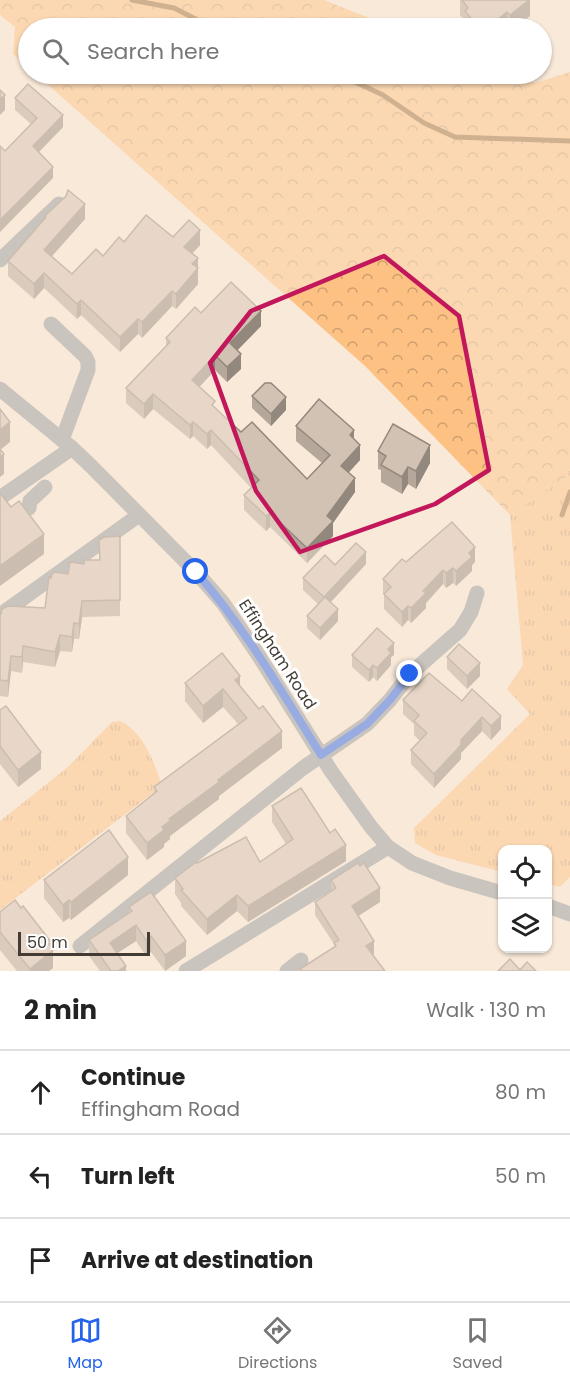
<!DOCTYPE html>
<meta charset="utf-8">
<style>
:root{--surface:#fff;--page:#f6f6f6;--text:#222;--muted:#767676;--line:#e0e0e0;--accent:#2563eb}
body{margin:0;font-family:Poppins,sans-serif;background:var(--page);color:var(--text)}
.controls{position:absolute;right:18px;bottom:18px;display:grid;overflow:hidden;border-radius:12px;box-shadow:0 2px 4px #0004}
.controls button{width:54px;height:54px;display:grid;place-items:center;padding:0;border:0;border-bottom:2px solid var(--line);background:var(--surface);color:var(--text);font:30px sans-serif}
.scale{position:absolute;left:18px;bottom:15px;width:132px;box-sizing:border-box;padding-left:6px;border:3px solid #423c35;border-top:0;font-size:16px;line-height:21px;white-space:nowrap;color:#423c35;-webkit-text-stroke:4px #fff;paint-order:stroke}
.stop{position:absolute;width:18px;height:18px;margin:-14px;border:4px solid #2563eb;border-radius:50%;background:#fff}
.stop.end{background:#2563eb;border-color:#fff;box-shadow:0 2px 6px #0008}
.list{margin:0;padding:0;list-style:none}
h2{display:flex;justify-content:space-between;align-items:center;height:78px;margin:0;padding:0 24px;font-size:26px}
h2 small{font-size:20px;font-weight:400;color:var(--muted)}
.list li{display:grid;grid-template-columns:39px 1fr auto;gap:18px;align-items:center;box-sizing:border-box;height:84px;padding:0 24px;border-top:2px solid var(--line)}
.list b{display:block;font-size:22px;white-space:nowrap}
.list p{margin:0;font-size:20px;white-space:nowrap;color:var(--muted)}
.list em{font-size:20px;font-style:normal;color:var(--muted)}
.icon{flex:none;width:33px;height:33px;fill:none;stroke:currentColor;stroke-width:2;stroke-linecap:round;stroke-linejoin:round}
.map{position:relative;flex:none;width:570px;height:971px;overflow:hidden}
.search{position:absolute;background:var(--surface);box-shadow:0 2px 4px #0004;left:18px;right:18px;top:18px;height:66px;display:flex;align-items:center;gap:15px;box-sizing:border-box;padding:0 21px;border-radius:33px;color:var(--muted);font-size:22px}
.sheet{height:330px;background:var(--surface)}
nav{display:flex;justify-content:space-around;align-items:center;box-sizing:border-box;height:84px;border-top:2px solid var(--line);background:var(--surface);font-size:16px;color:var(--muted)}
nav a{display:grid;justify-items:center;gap:3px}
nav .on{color:var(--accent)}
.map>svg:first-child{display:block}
</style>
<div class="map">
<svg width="570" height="971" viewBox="0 0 570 971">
<defs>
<pattern id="grass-tufts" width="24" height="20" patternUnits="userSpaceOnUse" patternTransform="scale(1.5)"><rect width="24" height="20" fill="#fdc184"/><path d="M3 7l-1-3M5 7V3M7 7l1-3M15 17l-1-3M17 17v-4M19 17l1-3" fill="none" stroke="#ce9e6d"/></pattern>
<pattern id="forest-crowns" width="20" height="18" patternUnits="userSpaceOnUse" patternTransform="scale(1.5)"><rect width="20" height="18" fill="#fdc184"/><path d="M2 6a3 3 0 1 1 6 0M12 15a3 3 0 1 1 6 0" fill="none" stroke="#ce9e6d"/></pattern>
</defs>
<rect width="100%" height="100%" fill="#f9e9d9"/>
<!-- grass -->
<g fill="url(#grass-tufts)">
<polygon points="570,469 570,877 560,887 548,884 548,850 502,850 502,872 436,855 415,843 414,828 530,714 507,689 523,665 510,515 567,476"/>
<path d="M120 721C143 731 155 764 162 786L0 910V821L68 767 112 722Z"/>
</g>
<!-- forest -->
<g fill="url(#forest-crowns)">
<polygon points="0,0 324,0 394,28 28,28 28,67 13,54 15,27 0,15"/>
<polygon points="570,72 570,469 567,476 510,515 365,366 36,74 509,74 535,83"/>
</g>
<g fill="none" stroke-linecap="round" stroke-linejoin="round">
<!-- stream -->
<g stroke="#9c6d38" stroke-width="5">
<polyline points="132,0 174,8 213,28"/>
<polyline points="338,74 383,95 424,123 455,137 570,141"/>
<polyline points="562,515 570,492"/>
</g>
<!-- minor -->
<g stroke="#90989d" stroke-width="15">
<polyline points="0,260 59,204"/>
<polyline points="51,324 85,356 88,362 88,370 62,440"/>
<polyline points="0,389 72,448 92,467 196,572 223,603 257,653 331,771 371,827 388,847 412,863 450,878 502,893"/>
<polyline points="0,498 72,448"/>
<polyline points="29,508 30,501 45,487"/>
<polyline points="0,615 139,515"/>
<polyline points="548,906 570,914"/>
<polyline points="80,946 303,768 367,724 390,700 410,674 460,630 471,612 477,593"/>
<polyline points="186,971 388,847"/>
<polyline points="287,971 301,960"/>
</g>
</g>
<!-- wall -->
<g fill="#b5a79a">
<polygon points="460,0 530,0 530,16 515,28 465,28 465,21 460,15"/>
<polygon points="15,98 63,127 39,152 53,178 5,151 31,124 15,110"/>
<polygon points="45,216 85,219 52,256 72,274 103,256 124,242 173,237 200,245 192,254 198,284 176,309 172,306 142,338 138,334 120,352 81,315 77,319 44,288 34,299 8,276 8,261 45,219"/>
<polygon points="201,313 261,326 237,350 241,369 227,382 215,370 199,387 215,408 241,432 307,479 322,463 296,441 296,426 354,440 360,460 349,472 355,492 333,523 333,536 307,563 270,527 266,531 244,510 244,495 251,488 211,445 207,449 193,436 190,439 153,409 144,419 126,403 126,388 166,346 166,338"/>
<polygon points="252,396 286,410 271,426 252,408"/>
<polygon points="378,451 430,463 416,489 408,484 402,494 381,482 381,470 378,469"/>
<polygon points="120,536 120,616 82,617 79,639 74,639 72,652 60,651 55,667 23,662 22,673 11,671 8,697 0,696 0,614 45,608 51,578 68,574 84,564 99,560"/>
<polygon points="406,562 475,562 472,565 472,571 456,586 453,583 446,588 443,584 426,603 426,608 411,623 408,620 402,627 384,609 384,595 383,594 383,579"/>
<polygon points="366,564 331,602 338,621 320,640 307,628 307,616 318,604 303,590 303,578 335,565"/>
<polygon points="352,655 394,655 391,657 391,665 377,681 373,677 369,682 352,667"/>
<polygon points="447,657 480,676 467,689 447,669"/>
<polygon points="185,683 240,687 282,748 219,796 219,799 170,836 170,839 164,844 164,847 147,860 126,833 126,816 154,794 154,787 238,724 223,707 203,723 185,701"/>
<polygon points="403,700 462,701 501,729 491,740 482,731 461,753 461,759 434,788 411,764 411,750 420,741 414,735 414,724 403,714"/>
<polygon points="0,710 41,769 18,787 0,764"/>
<polygon points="272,806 346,861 248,922 237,911 207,935 181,906 181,903 175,894 175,878 197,863 260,862 286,844 272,822"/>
<polygon points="128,875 71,920 69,918 63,922 44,898 44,880"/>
<polygon points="331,880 380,902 358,916 374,954 373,955 385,971 300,971 300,969 334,948 334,944 315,915 315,902 331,891"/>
<polygon points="129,907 186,956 165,971 151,952 146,956 136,941 117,953 126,971 100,971 89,956 89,940 129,912"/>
<polygon points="0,912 51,948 53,968 49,971 17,971 0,950"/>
</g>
<!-- shaded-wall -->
<g fill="#93887d">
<polygon points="529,0 530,0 530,16 515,28 510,28 510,15"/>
<polygon points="507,12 507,28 487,28"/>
<polygon points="5,95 5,110 0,115 0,99"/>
<polygon points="63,115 63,127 33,158 33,146"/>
<polygon points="53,167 53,178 0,232 0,220"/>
<polygon points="85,204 85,219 44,265 44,250"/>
<polygon points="200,230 200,245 184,262 184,247"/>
<polygon points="198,258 198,284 176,309 176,294 192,264"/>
<polygon points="44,273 44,288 34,299 34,284"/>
<polygon points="172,291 172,306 142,338 142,322"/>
<polygon points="81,300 81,315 77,319 77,304"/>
<polygon points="261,311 261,326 230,358 230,343"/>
<polygon points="138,319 138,334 120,352 120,337"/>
<polygon points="241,354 241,369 227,382 227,367"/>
<polygon points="215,355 215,370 192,395 192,380"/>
<polygon points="153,394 153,409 144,419 144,404"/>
<polygon points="286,397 286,410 271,426 271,414"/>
<polygon points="10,422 10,442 0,450 0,430"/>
<polygon points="193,422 193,436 190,439 190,425"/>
<polygon points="211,430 211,445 207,449 207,434"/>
<polygon points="354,430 354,444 350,435"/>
<polygon points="360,445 360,460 341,481 341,466"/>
<polygon points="430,445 430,463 416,489 416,471"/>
<polygon points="4,454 4,474 0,477 0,457"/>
<polygon points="408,467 408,484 402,494 402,477"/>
<polygon points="355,478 355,492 333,523 333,536 307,563 307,548 327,516"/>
<polygon points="270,513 270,527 266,531 266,516"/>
<polygon points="44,534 44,554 0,586 0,566"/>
<polygon points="475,547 475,562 472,565 472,571 456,586 456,571 469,553"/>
<polygon points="366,552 366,564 324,609 324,597"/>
<polygon points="453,568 453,583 446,588 446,573"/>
<polygon points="443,570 443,584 426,603 426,608 411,623 411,608 423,591"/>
<polygon points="82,601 82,617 79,639 79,624"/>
<polygon points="408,606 408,620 402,627 402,612"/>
<polygon points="338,609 338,621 320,640 320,628"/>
<polygon points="74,623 74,639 72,652 72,637"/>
<polygon points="60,635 60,651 55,667 55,652"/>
<polygon points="394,643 394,655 391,657 391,665 377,681 377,668 388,649"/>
<polygon points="23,646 23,662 22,673 22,657"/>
<polygon points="11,656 11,671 8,697 8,681"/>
<polygon points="480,663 480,676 467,689 467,676"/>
<polygon points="373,665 373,677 369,682 369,670"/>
<polygon points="240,676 240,694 235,680"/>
<polygon points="223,689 223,707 203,723 203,706"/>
<polygon points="501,716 501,729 491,740 491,726"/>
<polygon points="482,717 482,731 461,753 461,759 434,788 434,774 461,740"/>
<polygon points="282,731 282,748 219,796 219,799 170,836 170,839 164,844 164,847 147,860 147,843 162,827 169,819 218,780"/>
<polygon points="41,752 41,769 18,787 18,770"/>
<polygon points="346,845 346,861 248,922 248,906"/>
<polygon points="128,857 128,875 71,920 71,902"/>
<polygon points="380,888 380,902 352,920 352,906"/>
<polygon points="237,895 237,911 207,935 207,919"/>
<polygon points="69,900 69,918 63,922 63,905"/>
<polygon points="136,925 136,941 110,958 110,943"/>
<polygon points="151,936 151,952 146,956 146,940"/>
<polygon points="186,941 186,956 165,971 165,955"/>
<polygon points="374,941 374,954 366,959 366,946"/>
<polygon points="51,942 51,952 53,950 53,968 49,971 30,971 30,969"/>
<polygon points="126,966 126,971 118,971"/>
</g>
<!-- building -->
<g fill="#d2c2b3" stroke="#93887d" stroke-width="1.5">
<polygon points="462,0 529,0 510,15 507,12 487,28 479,28 465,11 468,8"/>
<polygon points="28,84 63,115 33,146 53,167 0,220 0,146 5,151 37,118 15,98"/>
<polygon points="0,90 5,95 0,99"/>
<polygon points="68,190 85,204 44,250 72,274 96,249 103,256 119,237 124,242 146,215 173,237 189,220 200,230 184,247 198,258 192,264 198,268 176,294 172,291 142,322 138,319 120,337 81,300 77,304 44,273 34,284 8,261 46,217 45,216 66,196"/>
<polygon points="231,282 261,311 230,343 241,354 227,367 215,355 192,380 215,401 212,405 241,432 252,422 307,479 330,455 296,426 319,399 354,430 350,435 360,445 341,466 355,478 327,516 333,521 307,548 270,513 266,516 244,495 259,480 211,430 207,434 193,422 190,425 153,394 144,404 126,388 170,342 166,338 195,307 201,313"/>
<polygon points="265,383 271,383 286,397 271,414 252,396"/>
<polygon points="0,409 10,422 0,430"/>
<polygon points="393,424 430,445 416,471 408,467 402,477 381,465 386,456 378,451"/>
<polygon points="0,449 4,454 0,457"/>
<polygon points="0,493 11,507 19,501 44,534 0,566"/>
<polygon points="452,522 475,547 469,553 472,557 456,571 453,568 446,573 443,570 423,591 426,593 411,608 408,606 402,612 384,594 391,587 383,579 402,559 406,562"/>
<polygon points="120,536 120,600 82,601 79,624 74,623 72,637 60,635 55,652 23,646 22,657 11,656 8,681 0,680 0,614 1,614 2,609 8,606 45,608 49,577 51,578 52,574 55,572 68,574 70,562 84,564 84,560 100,560 99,540 104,537"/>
<polygon points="356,543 366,552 324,597 303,578 325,555 335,565"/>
<polygon points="325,597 338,609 320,628 307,616"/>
<polygon points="377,628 394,643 388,649 391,653 377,668 373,665 369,670 352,655"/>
<polygon points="459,644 480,663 467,676 447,657"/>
<polygon points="222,653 240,676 235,680 259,709 263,706 282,731 218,780 219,782 169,819 170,821 162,827 164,830 147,843 126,816 157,791 154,787 247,718 223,689 203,706 185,683"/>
<polygon points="429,673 462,701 472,689 501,716 491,726 482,717 461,740 461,745 434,774 411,750 427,733 414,721 419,715 403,700"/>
<polygon points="6,706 41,752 18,770 0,746 0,710"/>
<polygon points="301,788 330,833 335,829 346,845 248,906 237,895 207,919 181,890 183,889 175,878 196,862 197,863 246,837 260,862 293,839 272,806"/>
<polygon points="109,830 128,857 71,902 69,900 63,905 44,880"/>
<polygon points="358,863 360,866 364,863 380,888 352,906 374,941 366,946 385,971 302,971 300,969 336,946 334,943 339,940 315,902 336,888 331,880"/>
<polygon points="151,892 186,941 165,955 151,936 146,940 136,925 110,943 126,966 118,971 111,971 89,940 132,911 129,907"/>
<polygon points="15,900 21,908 23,906 51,942 49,944 53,950 30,969 0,932 0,912"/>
<polygon points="510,959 520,970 527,962 536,971 498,971"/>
</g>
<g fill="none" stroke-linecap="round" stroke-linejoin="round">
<!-- route -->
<path stroke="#2563eb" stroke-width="8" d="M196 572C245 628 282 692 321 755L367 724 390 700 410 674"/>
</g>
<!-- marked area -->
<path d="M0 0H570V971H0ZM384 256 459 316 489 470 435 504 300 552 256 491 210 363 251 311Z" fill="#f9e9d9" fill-opacity=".55" fill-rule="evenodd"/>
<path fill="none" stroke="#c2185b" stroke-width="4.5" stroke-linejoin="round" d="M384 256 459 316 489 470 435 504 300 552 256 491 210 363 251 311Z"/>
<g text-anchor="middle" stroke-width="6" stroke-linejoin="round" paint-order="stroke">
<!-- street labels -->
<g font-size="16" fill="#423c35" stroke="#fff">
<text transform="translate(278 654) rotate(57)" y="6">Effingham Road</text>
</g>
</g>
</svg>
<div class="controls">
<button><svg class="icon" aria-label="locate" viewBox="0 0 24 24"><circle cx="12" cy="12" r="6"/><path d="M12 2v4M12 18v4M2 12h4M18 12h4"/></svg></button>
<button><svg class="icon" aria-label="layers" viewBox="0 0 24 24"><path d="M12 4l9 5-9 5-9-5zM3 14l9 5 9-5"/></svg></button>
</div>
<div class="scale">50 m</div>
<div class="stop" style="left:196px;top:572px"></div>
<div class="stop end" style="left:410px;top:674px"></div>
<div class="search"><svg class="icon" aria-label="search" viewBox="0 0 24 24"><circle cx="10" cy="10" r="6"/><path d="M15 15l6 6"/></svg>Search here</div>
</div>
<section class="sheet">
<h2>2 min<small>Walk · 130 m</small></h2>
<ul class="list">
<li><svg class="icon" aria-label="ahead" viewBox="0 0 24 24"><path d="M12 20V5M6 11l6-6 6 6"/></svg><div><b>Continue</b><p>Effingham Road</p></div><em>80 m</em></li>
<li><svg class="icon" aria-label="left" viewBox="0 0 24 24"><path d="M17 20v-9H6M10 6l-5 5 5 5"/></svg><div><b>Turn left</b></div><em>50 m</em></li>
<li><svg class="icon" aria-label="arrive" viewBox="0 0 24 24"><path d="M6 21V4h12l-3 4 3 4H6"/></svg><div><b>Arrive at destination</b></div></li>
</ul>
</section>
<nav>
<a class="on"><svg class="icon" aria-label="map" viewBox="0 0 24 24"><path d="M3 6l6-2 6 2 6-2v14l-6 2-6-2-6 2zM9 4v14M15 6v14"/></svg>Map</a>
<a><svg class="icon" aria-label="directions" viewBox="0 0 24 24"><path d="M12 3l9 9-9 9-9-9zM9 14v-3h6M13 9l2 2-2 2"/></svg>Directions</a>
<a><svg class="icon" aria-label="saved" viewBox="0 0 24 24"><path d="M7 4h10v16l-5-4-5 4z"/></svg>Saved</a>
</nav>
